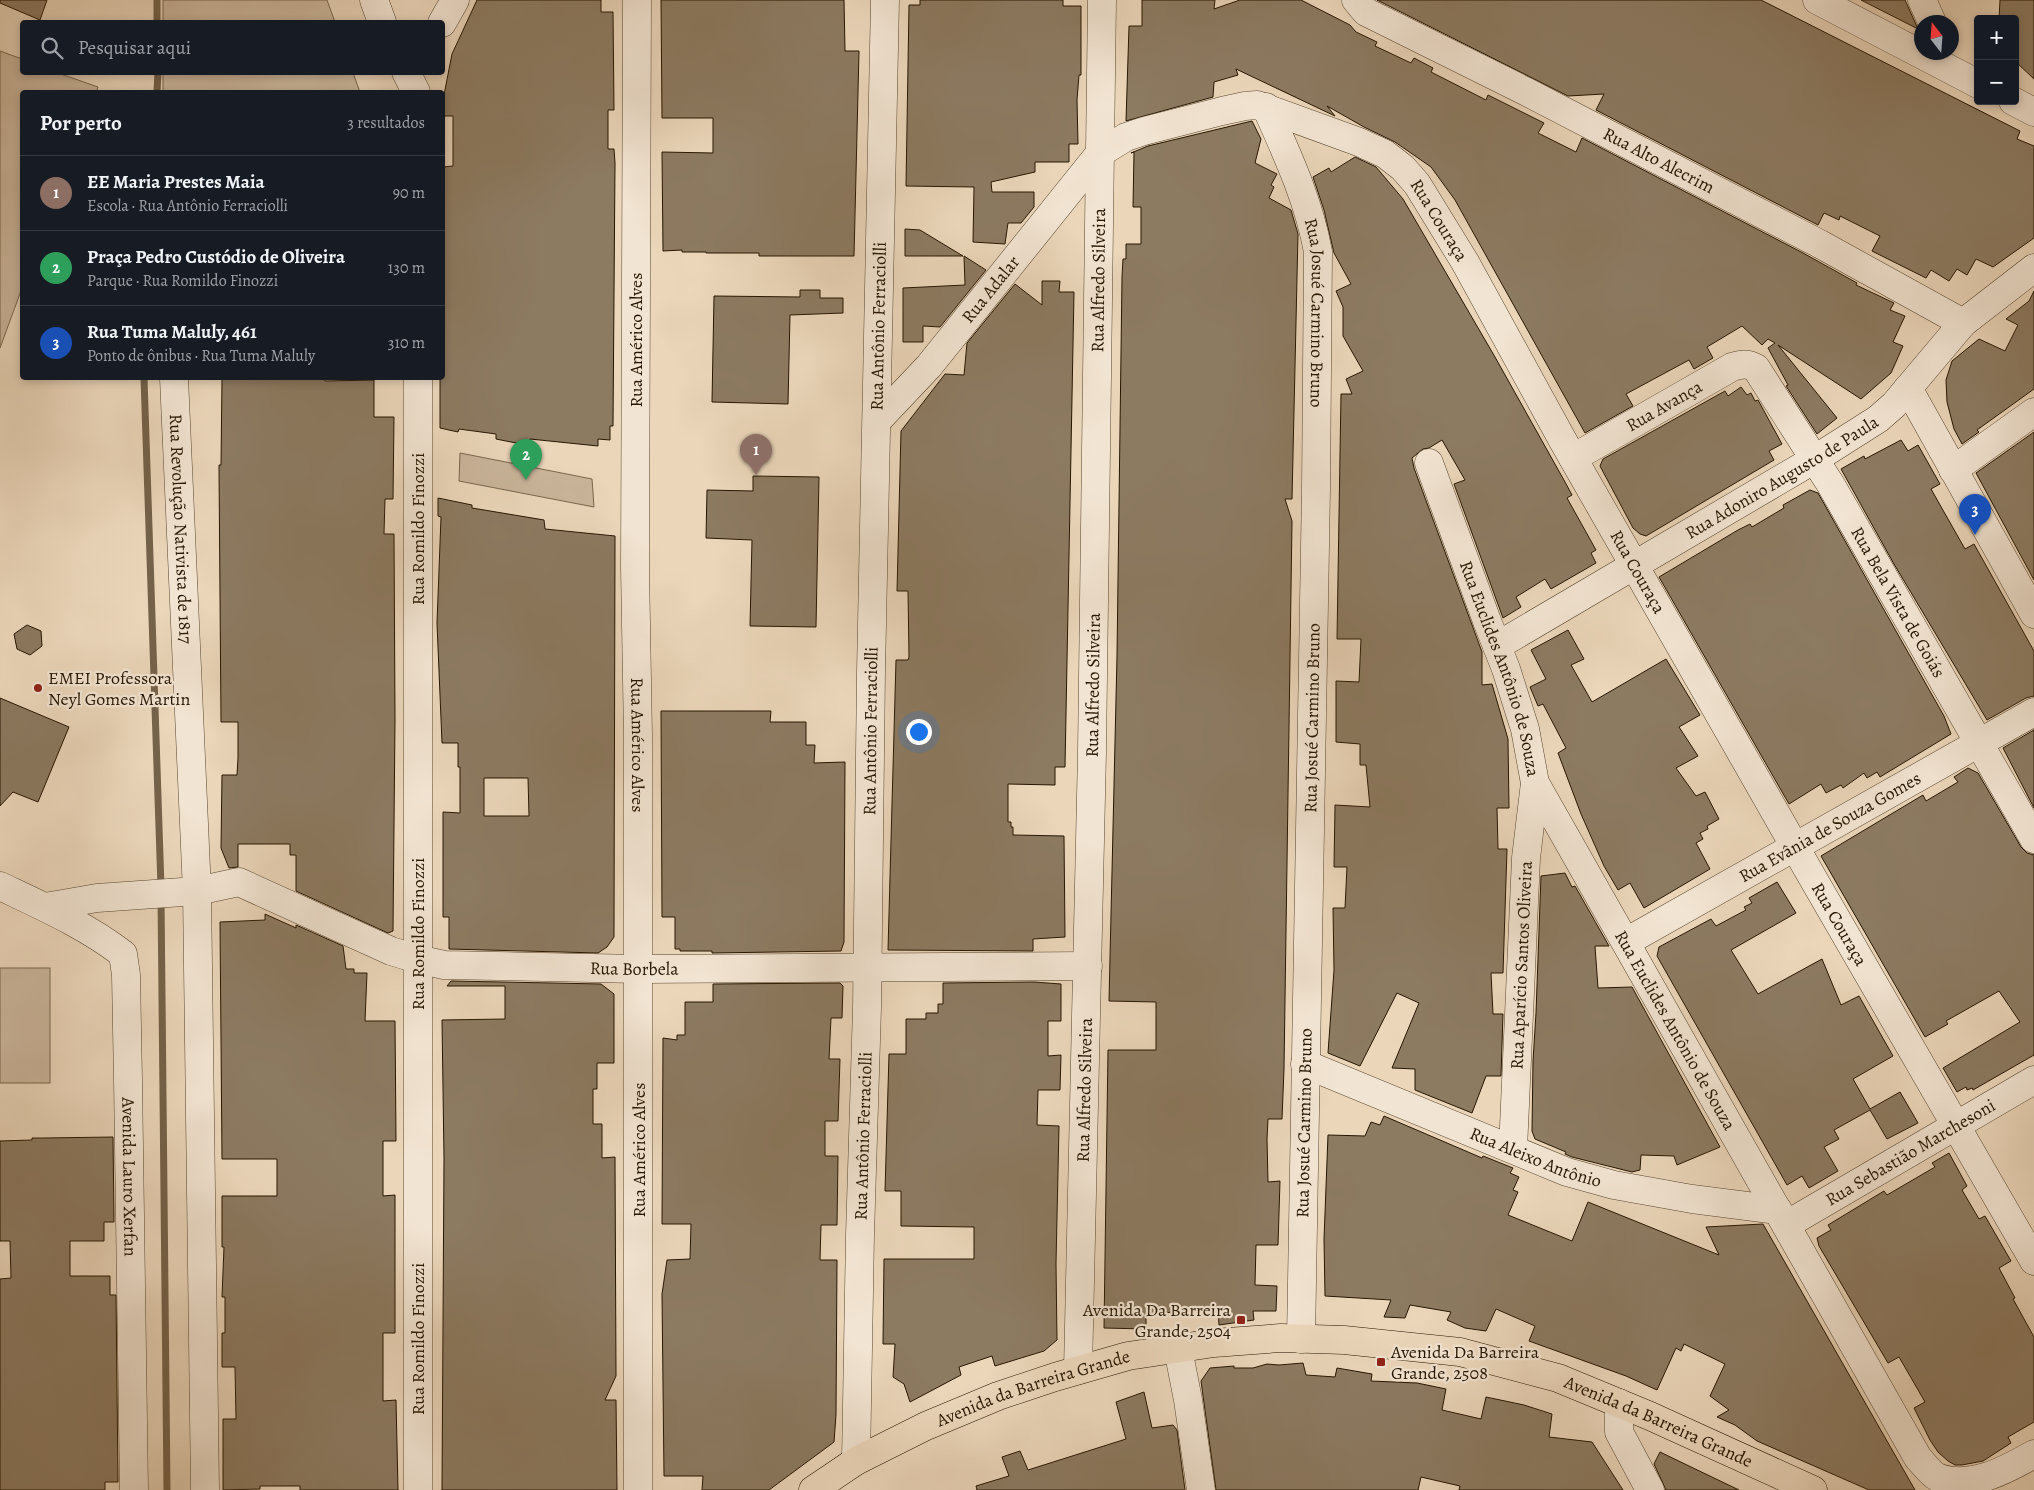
<!DOCTYPE html>
<html lang="pt">
<meta charset="utf-8">
<style>
:root{--surface:#171b24;--page:#242831;--text:#f1f3f6;--muted:#9ea1a6;--line:#363941;--accent:#7c3aed}
body{margin:0;font-family:Alegreya,serif;background:var(--page);color:var(--text)}
.controls{position:absolute;right:15px;top:15px;display:grid;overflow:hidden;border-radius:5px;box-shadow:0 2px 8px #0003}
.controls button{width:45px;height:45px;display:grid;place-items:center;padding:0;border:0;border-bottom:1px solid var(--line);background:var(--surface);color:var(--text);font:25px sans-serif}
.compass{position:absolute;left:1914px;top:15px;width:45px;height:45px;border-radius:50%;background:var(--surface);box-shadow:0 2px 8px #0003;rotate:343deg}
.you{position:absolute;left:918px;top:731px;width:18px;height:18px;margin:-12px;border:4px solid #fff;border-radius:50%;background:#1a73e8;box-shadow:0 0 0 8px #1a73e833}
.badge{display:grid;place-items:center;width:32px;height:32px;border-radius:50%;background:var(--accent);color:#fff;font-size:16px;font-weight:700}
.pin{position:absolute;translate:-50% -41px;filter:drop-shadow(0 1px 2px #0008)}
.pin::after{content:'';position:absolute;top:26px;width:18px;height:15px;background:inherit;clip-path:polygon(0 0,100% 0,50% 100%)}
.list{margin:0;padding:0;list-style:none}
h2{display:flex;justify-content:space-between;align-items:center;height:65px;margin:0;padding:0 20px;font-size:21px}
h2 small{font-size:16px;font-weight:400;color:var(--muted)}
.list li{display:grid;grid-template-columns:32px 1fr auto;gap:15px;align-items:center;box-sizing:border-box;height:75px;padding:0 20px;border-top:1px solid var(--line)}
.list b{display:block;font-size:19px;white-space:nowrap}
.list p{margin:0;font-size:16px;white-space:nowrap;color:var(--muted)}
.list em{font-size:16px;font-style:normal;color:var(--muted)}
.icon{flex:none;width:28px;height:28px;fill:none;stroke:currentColor;stroke-width:2;stroke-linecap:round;stroke-linejoin:round}
.map{position:relative;flex:none;width:2034px;height:1490px;overflow:hidden}
.search{position:absolute;background:var(--surface);box-shadow:0 2px 8px #0003;left:20px;top:20px;width:425px;height:55px;display:flex;align-items:center;gap:12px;box-sizing:border-box;padding:0 18px;border-radius:5px;color:var(--muted);font-size:19px}
.panel{position:absolute;background:var(--surface);box-shadow:0 2px 8px #0003;left:20px;top:90px;width:425px;height:290px;border-radius:5px}
.map>svg:first-child{display:block}
</style>
<div class="map">
<svg width="2034" height="1490" viewBox="0 0 2034 1490">
<rect width="100%" height="100%" fill="#ebd6ba"/>
<filter id="stains"><feTurbulence type="fractalNoise" baseFrequency=".004" numOctaves="4"/><feColorMatrix values="0 0 0 0 .2 0 0 0 0 .09 0 0 0 0 .02 0 0 0 .5 -.17"/></filter>
<radialGradient id="worn" r=".72"><stop offset=".6" stop-color="#630" stop-opacity="0"/><stop offset="1" stop-color="#630" stop-opacity=".3"/></radialGradient>
<!-- green -->
<g fill="#cab59b" stroke="#78664e">
<polygon points="163,0 327,0 335,22 163,22"/>
<polygon points="0,51 22,59 22,72 58,73 98,87 96,92 22,92 22,288 0,348"/>
<polygon points="163,72 353,73 360,92 163,92"/>
<polygon points="460,453 592,479 594,507 459,481"/>
<rect x="0" y="968" width="50" height="115"/>
</g>
<g fill="none" stroke-linecap="round" stroke-linejoin="round">
<!-- stream -->
<g stroke="#74624a" stroke-width="7">
<polyline points="157,0 157,22"/>
<polyline points="157,92 158,72"/>
<polyline points="144,378 161,887"/>
<polyline points="161,898 167,1490"/>
</g>
</g>
<!-- building -->
<g fill="#8c7a61" stroke="#261601" fill-rule="evenodd">
<polygon points="0,0 47,0 40,20 0,3"/>
<polygon points="477,0 601,0 601,12 613,12 614,110 608,110 608,149 614,149 615,163 613,426 610,426 610,440 598,439 598,446 530,439 531,446 496,439 496,434 459,429 458,432 440,428 440,378 442,378 442,167 453,166 453,116 442,116 442,105 452,54"/>
<polygon points="661,0 844,0 845,51 859,51 854,256 759,256 759,253 706,253 706,252 682,252 682,250 663,251 662,152 713,153 713,118 662,118"/>
<polygon points="920,0 1063,0 1063,6 1081,6 1081,75 1079,75 1077,100 1078,144 1069,144 1069,162 1035,162 1035,172 991,182 992,192 1034,192 1034,207 1021,223 1008,223 1005,244 973,242 974,187 906,186 909,5 920,5"/>
<polygon points="1142,0 1215,0 1214,9 1240,0 1301,0 1350,25 1356,32 1377,42 1375,46 1411,63 1414,58 1433,68 1431,72 1486,100 1488,95 1544,123 1538,133 1576,152 1582,138 1803,253 1857,283 1856,285 1894,303 1890,310 1905,316 1893,342 1903,346 1891,373 1861,399 1778,345 1837,418 1817,434 1786,386 1788,385 1768,348 1775,343 1768,339 1762,345 1742,326 1707,347 1713,358 1694,369 1689,360 1626,394 1633,406 1585,433 1455,200 1431,167 1395,142 1364,127 1327,106 1335,116 1236,69 1238,75 1214,82 1213,97 1126,121 1129,26 1142,26"/>
<polygon points="1377,0 1761,0 2020,131 2017,139 2034,146 2034,238 1993,267 1976,259 1967,275 1957,269 1949,281 1931,270 1926,278 1872,251 1880,236 1840,216 1839,220 1824,213 1818,225 1596,110 1604,94 1568,96"/>
<polygon points="1861,0 1905,0 1918,29"/>
<polygon points="2000,0 2034,0 2034,79 2015,61 2015,19 1999,19"/>
<polygon points="1252,121 1261,139 1255,163 1277,174 1271,185 1274,187 1269,198 1291,210 1298,234 1292,499 1285,499 1292,521 1284,1069 1282,1119 1268,1119 1267,1139 1268,1182 1280,1181 1278,1245 1256,1245 1255,1285 1277,1286 1276,1311 1253,1311 1254,1320 1219,1325 1218,1310 1191,1309 1146,1316 1146,1329 1104,1328 1108,1050 1156,1050 1156,1002 1109,1001 1117,656 1122,277 1123,259 1126,259 1126,244 1141,244 1141,207 1133,207 1134,152 1131,153 1148,146"/>
<polygon points="1355,157 1376,167 1403,199 1495,357 1565,482 1572,495 1567,498 1596,550 1591,553 1596,563 1551,589 1545,579 1516,597 1521,607 1503,618 1454,484 1465,480 1442,440 1429,448 1423,449 1412,458 1414,468 1482,652 1482,685 1492,684 1508,739 1509,808 1497,808 1498,849 1507,849 1503,973 1491,973 1493,1014 1503,1014 1501,1076 1486,1076 1472,1113 1415,1090 1415,1069 1392,1068 1419,1003 1397,993 1360,1066 1328,1053 1334,970 1333,908 1345,908 1347,867 1334,867 1335,805 1370,807 1366,765 1360,765 1360,744 1336,742 1336,681 1359,682 1361,639 1337,639 1341,394 1352,394 1346,379 1363,371 1343,336 1343,307 1336,291 1351,284 1334,253 1324,210 1313,177 1329,168 1331,172"/>
<polygon points="905,229 920,230 963,256 905,256"/>
<polygon points="964,256 986,270 940,327 923,326 923,342 903,342 903,288 965,285"/>
<polygon points="1042,281 1060,281 1059,292 1074,292 1065,767 1055,767 1055,785 1008,784 1008,822 1011,822 1011,827 1013,827 1013,835 1064,836 1065,937 1033,939 1033,951 888,950 896,660 908,660 909,657 908,591 897,591 901,431 945,374 964,375 967,343 1015,284 1042,305"/>
<polygon points="800,290 820,290 820,298 843,298 843,313 790,315 788,404 712,402 714,296 800,297"/>
<polygon points="2034,291 2034,389 1977,430 1979,432 1962,444 1954,429 1947,402 1946,380 1952,361 1979,339 2005,351 2018,325 2006,319 2029,301"/>
<polygon points="222,378 324,378 325,381 374,380 374,417 394,417 393,499 385,499 384,534 394,534 395,720 393,931 388,933 296,891 296,855 290,855 290,844 238,844 238,867 229,868 221,848 222,775 237,775 238,758 238,722 221,722 219,465 221,465"/>
<polygon points="1741,387 1747,395 1751,393 1755,401 1758,400 1782,444 1769,451 1774,460 1646,536 1640,534 1633,528 1600,466 1603,459 1725,391 1728,396"/>
<polygon points="2034,432 2034,580 1976,473"/>
<polygon points="1901,440 1908,451 1918,445 1940,484 1931,489 1965,549 1974,544 2034,651 2034,696 2026,698 1987,720 1894,564 1841,469 1864,456 1865,459"/>
<polygon points="753,476 819,477 816,627 750,626 752,540 706,538 707,490 753,491"/>
<polygon points="1810,490 1818,493 1944,716 1951,734 1880,777 1877,772 1867,778 1864,773 1843,788 1841,785 1826,793 1821,784 1789,804 1659,577 1738,530 1750,524 1752,527 1784,508 1783,505"/>
<path d="M438 498 472 505V508L544 520 545 529 615 536 614 933V937L607 947 598 953 449 949V917H443V812L460 813V767H458V743H442L437 623 441 517 438 516ZM484 778H528L529 816H484Z"/>
<polygon points="27,625 41,631 42,646 30,655 17,649 14,634"/>
<polygon points="1568,630 1584,659 1571,665 1592,702 1666,659 1700,715 1679,727 1698,756 1676,768 1696,796 1705,792 1719,819 1707,826 1708,829 1700,833 1703,839 1696,843 1710,869 1644,908 1630,883 1618,890 1604,866 1581,814 1558,753 1566,748 1543,704 1538,706 1530,687 1546,679 1531,650"/>
<polygon points="0,698 69,727 38,802 13,792 0,806"/>
<polygon points="661,711 771,711 770,722 806,722 806,745 815,745 814,763 845,762 844,942 841,951 712,953 712,951 680,951 680,949 675,949 675,917 662,917"/>
<polygon points="2034,730 2034,808 2003,748"/>
<polygon points="1968,768 1978,773 2021,847 2027,853 2034,855 2034,1055 1973,1090 1972,1088 1967,1090 1966,1087 1957,1092 1943,1068 2020,1022 1999,991 1946,1021 1948,1024 1925,1037 1821,856 1923,795 1926,801 1958,782 1954,777"/>
<polygon points="1565,873 1572,887 1575,886 1609,946 1595,946 1598,988 1632,987 1720,1147 1677,1165 1674,1156 1641,1155 1640,1170 1632,1172 1572,1157 1565,1154 1566,1152 1535,1139 1532,1131 1533,1061 1536,1013 1541,876"/>
<polygon points="1777,882 1796,913 1731,950 1758,994 1822,959 1841,1005 1859,996 1893,1056 1853,1079 1870,1109 1900,1092 1918,1123 1887,1139 1870,1110 1834,1130 1839,1139 1824,1147 1838,1171 1809,1188 1802,1176 1787,1185 1657,956 1659,947 1711,919 1716,926 1746,910 1744,907 1752,903 1749,898"/>
<polygon points="265,914 296,928 296,925 343,946 346,969 354,969 354,973 367,973 365,1021 395,1021 396,1141 383,1141 383,1196 395,1195 395,1333 383,1333 383,1401 396,1400 398,1490 300,1490 300,1486 260,1486 260,1489 223,1490 223,1419 236,1419 235,1367 222,1367 222,1333 225,1333 225,1297 222,1297 224,1247 222,1247 222,1196 277,1196 277,1159 222,1159 220,922 265,920"/>
<polygon points="451,981 601,984 614,994 614,1063 597,1063 597,1089 593,1089 593,1124 602,1124 602,1158 615,1157 616,1376 605,1400 616,1400 617,1490 442,1490 444,1158 442,1020 505,1019 505,986 447,986"/>
<polygon points="1034,982 1061,984 1061,1021 1048,1021 1048,1056 1061,1055 1060,1090 1038,1090 1037,1125 1059,1126 1056,1263 1057,1340 1044,1351 995,1366 992,1356 959,1367 961,1375 910,1402 904,1384 893,1377 895,1344 883,1344 884,1259 974,1259 974,1227 901,1226 901,1191 885,1191 889,1054 906,1054 906,1019 926,1019 926,1013 938,1013 938,1004 943,1004 943,983"/>
<polygon points="840,983 843,986 842,1018 831,1018 829,1059 840,1059 838,1121 825,1121 825,1156 838,1156 837,1225 821,1225 820,1260 837,1260 836,1415 834,1442 769,1490 702,1490 703,1476 664,1476 662,1294 667,1260 690,1259 691,1224 662,1224 663,1038 677,1040 677,1035 685,1035 685,1002 713,1002 713,984"/>
<polygon points="1384,1116 1482,1158 1483,1156 1513,1168 1510,1173 1519,1177 1513,1190 1518,1192 1508,1215 1572,1241 1588,1202 1719,1255 1706,1227 1763,1224 1915,1490 1869,1490 1757,1441 1735,1425 1717,1417 1729,1410 1710,1396 1725,1364 1684,1344 1681,1351 1676,1348 1657,1390 1626,1376 1529,1341 1535,1326 1496,1309 1486,1331 1465,1328 1447,1320 1451,1312 1410,1305 1405,1318 1384,1317 1391,1300 1325,1296 1324,1239 1328,1135 1365,1136 1371,1122 1380,1125"/>
<polygon points="113,1137 114,1222 104,1222 104,1241 70,1241 70,1276 110,1276 110,1295 116,1295 118,1482 105,1482 105,1490 0,1490 0,1279 11,1278 10,1241 0,1241 0,1141 32,1140 32,1138 43,1138"/>
<polygon points="1949,1153 1967,1186 1962,1190 1979,1219 1985,1216 2011,1261 1999,1268 2015,1298 2013,1299 2034,1337 2034,1422 2008,1437 2011,1443 1983,1461 1962,1465 1955,1465 1948,1461 1938,1452 1930,1440 1914,1408 1925,1402 1899,1357 1888,1363 1819,1246 1817,1238 1831,1230 1828,1225 1884,1191 1887,1195 1935,1167 1932,1163"/>
<polygon points="1303,1363 1306,1375 1335,1377 1337,1368 1372,1374 1371,1381 1417,1383 1446,1389 1442,1410 1481,1419 1486,1397 1524,1405 1552,1414 1549,1437 1592,1442 1623,1490 1459,1490 1460,1486 1421,1477 1418,1490 1216,1490 1201,1381 1210,1368 1234,1366 1234,1368 1253,1368 1267,1364 1279,1365"/>
<polygon points="1144,1392 1152,1428 1173,1425 1177,1430 1185,1490 977,1490 976,1486 1009,1476 1002,1457 1020,1451 1028,1470 1126,1439 1116,1402"/>
<polygon points="1660,1452 1689,1466 1739,1490 1666,1490 1654,1464"/>
</g>
<g fill="none" stroke-linecap="round" stroke-linejoin="round">
<!-- minor casing -->
<g stroke="#57462f" stroke-width="29">
<g id="minor">
<polyline points="374,0 382,22"/>
<path id="s1" d="M637 0 635 568 638 737V1490"/>
<path id="s2" d="M1356 0 1366 12 1527 92 1820 244 1963 323"/>
<polyline points="1817,0 1978,84"/>
<polyline points="1922,0 1932,22"/>
<polyline points="442,23 455,0"/>
<polyline points="406,72 416,92"/>
<polyline points="2013,101 2034,112"/>
<path id="s3" d="M1266 107C1287 154 1309 201 1318 252L1316 490 1301 1339"/>
<path id="s4" d="M174 378 197 891 205 1490"/>
<polyline points="418,378 418,1490"/>
<polyline points="1908,388 2034,614"/>
<path id="s5" d="M877 421 929 366 1100 153 1126 137 1144 131 1222 111 1245 106 1257 105 1359 142 1385 154 1403 168 1417 184 1465 262 1562 439 1807 868 2034 1261"/>
<path id="s6" d="M1573 458 1732 367C1742 364 1747 363 1756 368L1831 485 2034 839"/>
<path id="s7" d="M1429 463 1487 621 1506 669 1525 729 1535 783 1918 1458C1924 1464 1930 1473 1937 1477 1970 1490 2006 1470 2034 1454"/>
<polyline points="1953,470 2034,412"/>
<path id="s8" d="M1497 646 1815 459 1878 419 1894 405 1963 323 2034 268"/>
<path id="s9" d="M0 886C42 906 87 926 123 954L126 975 128 1080 134 1490"/>
<path id="s10" d="M45 907 97 898 197 891 239 882 391 951 417 959 444 965 639 969 1088 966"/>
<path id="s11" d="M1626 942 2034 712"/>
<path id="s12" d="M1305 1064 1567 1172 1614 1185 1692 1199 1778 1210"/>
<path id="s13" d="M1513 1149 1526 858 1535 783"/>
<path id="s14" d="M1786 1225 2034 1080"/>
<polyline points="1178,1349 1188,1400 1201,1490"/>
<path id="s15" d="M1078 1370 1092 752 1102 0"/>
<polyline points="1619,1403 1619,1432 1650,1490"/>
<path id="s16" d="M856 1461 860 1235 867 1008 871 672 885 0"/>
</g>
</g>
<!-- major casing -->
<g stroke="#261601" stroke-width="29">
<g id="major">
<path id="s17" d="M813 1490 856 1461 926 1426 998 1396 1055 1377 1128 1356 1214 1343 1281 1338 1344 1340 1460 1352 1558 1378 1650 1416 1813 1490"/>
</g>
</g>
<!-- minor -->
<use href="#minor" stroke="#f2e4d2" stroke-width="28"/>
<!-- major -->
<use href="#major" stroke="#ebd6ba" stroke-width="28"/>
</g>
<!-- markers -->
<g fill="#8f2418" stroke="#f2e4d2" stroke-width="2">
<circle cx="38" cy="688" r="5"/>
<rect x="1236" y="1315" width="10" height="10" rx="2.5"/>
<rect x="1376" y="1357" width="10" height="10" rx="2.5"/>
</g>
<g text-anchor="middle" stroke-width="4.5" stroke-linejoin="round" paint-order="stroke">
<!-- street labels -->
<g font-size="18" fill="#261601" stroke="#f2e4d2">
<text dy="6" stroke="none"><textPath href="#s2" startOffset="344">Rua Alto Alecrim</textPath></text>
<text dy="6" stroke="none"><textPath href="#s5" startOffset="738">Rua Couraça</textPath></text>
<text dy="6" stroke="none"><textPath href="#s15" startOffset="1090">Rua Alfredo Silveira</textPath></text>
<text dy="6" stroke="none"><textPath href="#s5" startOffset="174">Rua Adalar</textPath></text>
<text dy="6" stroke="none"><textPath href="#s3" startOffset="215">Rua Josué Carmino Bruno</textPath></text>
<text dy="6" stroke="none"><textPath href="#s16" startOffset="1135">Rua Antônio Ferraciolli</textPath></text>
<text transform="translate(636 340) rotate(-90)" y="6">Rua Américo Alves</text>
<text dy="6" stroke="none"><textPath href="#s6" startOffset="105">Rua Avança</textPath></text>
<text dy="6" stroke="none"><textPath href="#s8" startOffset="331">Rua Adoniro Augusto de Paula</textPath></text>
<text dy="6" stroke="none"><textPath href="#s4" startOffset="151">Rua Revolução Nativista de 1817</textPath></text>
<text transform="translate(418 529) rotate(-90)" y="6">Rua Romildo Finozzi</text>
<text dy="6" stroke="none"><textPath href="#s5" startOffset="1142">Rua Couraça</textPath></text>
<text dy="6" stroke="none"><textPath href="#s6" startOffset="482">Rua Bela Vista de Goiás</textPath></text>
<text dy="6" stroke="none"><textPath href="#s7" startOffset="218">Rua Euclides Antônio de Souza</textPath></text>
<text dy="6" stroke="none"><textPath href="#s15" startOffset="685">Rua Alfredo Silveira</textPath></text>
<text transform="translate(1312 718) rotate(-89)" y="6">Rua Josué Carmino Bruno</text>
<text dy="6" stroke="none"><textPath href="#s16" startOffset="730">Rua Antônio Ferraciolli</textPath></text>
<text dy="6" stroke="none"><textPath href="#s1" startOffset="745">Rua Américo Alves</textPath></text>
<text dy="6" stroke="none"><textPath href="#s11" startOffset="234">Rua Evânia de Souza Gomes</textPath></text>
<text dy="6" stroke="none"><textPath href="#s5" startOffset="1548">Rua Couraça</textPath></text>
<text transform="translate(418 934) rotate(-90)" y="6">Rua Romildo Finozzi</text>
<text dy="6" stroke="none"><textPath href="#s13" startOffset="184">Rua Aparício Santos Oliveira</textPath></text>
<text dy="6" stroke="none"><textPath href="#s10" startOffset="608">Rua Borbela</textPath></text>
<text dy="6" stroke="none"><textPath href="#s7" startOffset="622">Rua Euclides Antônio de Souza</textPath></text>
<text dy="6" stroke="none"><textPath href="#s15" startOffset="280">Rua Alfredo Silveira</textPath></text>
<text transform="translate(1304 1123) rotate(-89)" y="6">Rua Josué Carmino Bruno</text>
<text dy="6" stroke="none"><textPath href="#s16" startOffset="325">Rua Antônio Ferraciolli</textPath></text>
<text transform="translate(639 1150) rotate(-90)" y="6">Rua Américo Alves</text>
<text dy="6" stroke="none"><textPath href="#s14" startOffset="144">Rua Sebastião Marchesoni</textPath></text>
<text dy="6" stroke="none"><textPath href="#s12" startOffset="249">Rua Aleixo Antônio</textPath></text>
<text dy="6" stroke="none"><textPath href="#s9" startOffset="364">Avenida Lauro Xerfan</textPath></text>
<text transform="translate(418 1339) rotate(-90)" y="6">Rua Romildo Finozzi</text>
<text dy="6" stroke="none"><textPath href="#s17" startOffset="244">Avenida da Barreira Grande</textPath></text>
<text dy="6" stroke="none"><textPath href="#s17" startOffset="889">Avenida da Barreira Grande</textPath></text>
</g>
<!-- poi labels -->
<g font-size="18" fill="#261601" stroke="#f2e4d2" text-anchor="start">
<text x="48" y="684">EMEI Professora<tspan x="48" dy="21">Neyl Gomes Martin</tspan></text>
<text x="1231" y="1316" text-anchor="end">Avenida Da Barreira<tspan x="1231" dy="21">Grande, 2504</tspan></text>
<text x="1391" y="1358">Avenida Da Barreira<tspan x="1391" dy="21">Grande, 2508</tspan></text>
</g>
</g>
<rect width="100%" height="100%" filter="url(#stains)"/>
<rect width="100%" height="100%" fill="url(#worn)"/>
</svg>
<div class="controls">
<button>+</button>
<button>−</button>
</div>
<svg class="compass" viewBox="-18 -18 36 36"><path d="M0-13l5 13h-10z" fill="#e53935"/><path d="M0 13l5-13h-10z" fill="#9ea1a6"/></svg>
<div class="you"></div>
<div class="pin badge" style="left:756px;top:475px;background:#8d6e63">1</div>
<div class="pin badge" style="left:526px;top:480px;background:#2e9e5b">2</div>
<div class="pin badge" style="left:1975px;top:535px;background:#1a4fb4">3</div>
<div class="search"><svg class="icon" aria-label="search" viewBox="0 0 24 24"><circle cx="10" cy="10" r="6"/><path d="M15 15l6 6"/></svg>Pesquisar aqui</div>
<section class="panel">
<h2>Por perto<small>3 resultados</small></h2>
<ul class="list">
<li><span class="badge" style="background:#8d6e63">1</span><div><b>EE Maria Prestes Maia</b><p>Escola · Rua Antônio Ferraciolli</p></div><em>90 m</em></li>
<li><span class="badge" style="background:#2e9e5b">2</span><div><b>Praça Pedro Custódio de Oliveira</b><p>Parque · Rua Romildo Finozzi</p></div><em>130 m</em></li>
<li><span class="badge" style="background:#1a4fb4">3</span><div><b>Rua Tuma Maluly, 461</b><p>Ponto de ônibus · Rua Tuma Maluly</p></div><em>310 m</em></li>
</ul>
</section>
</div>
